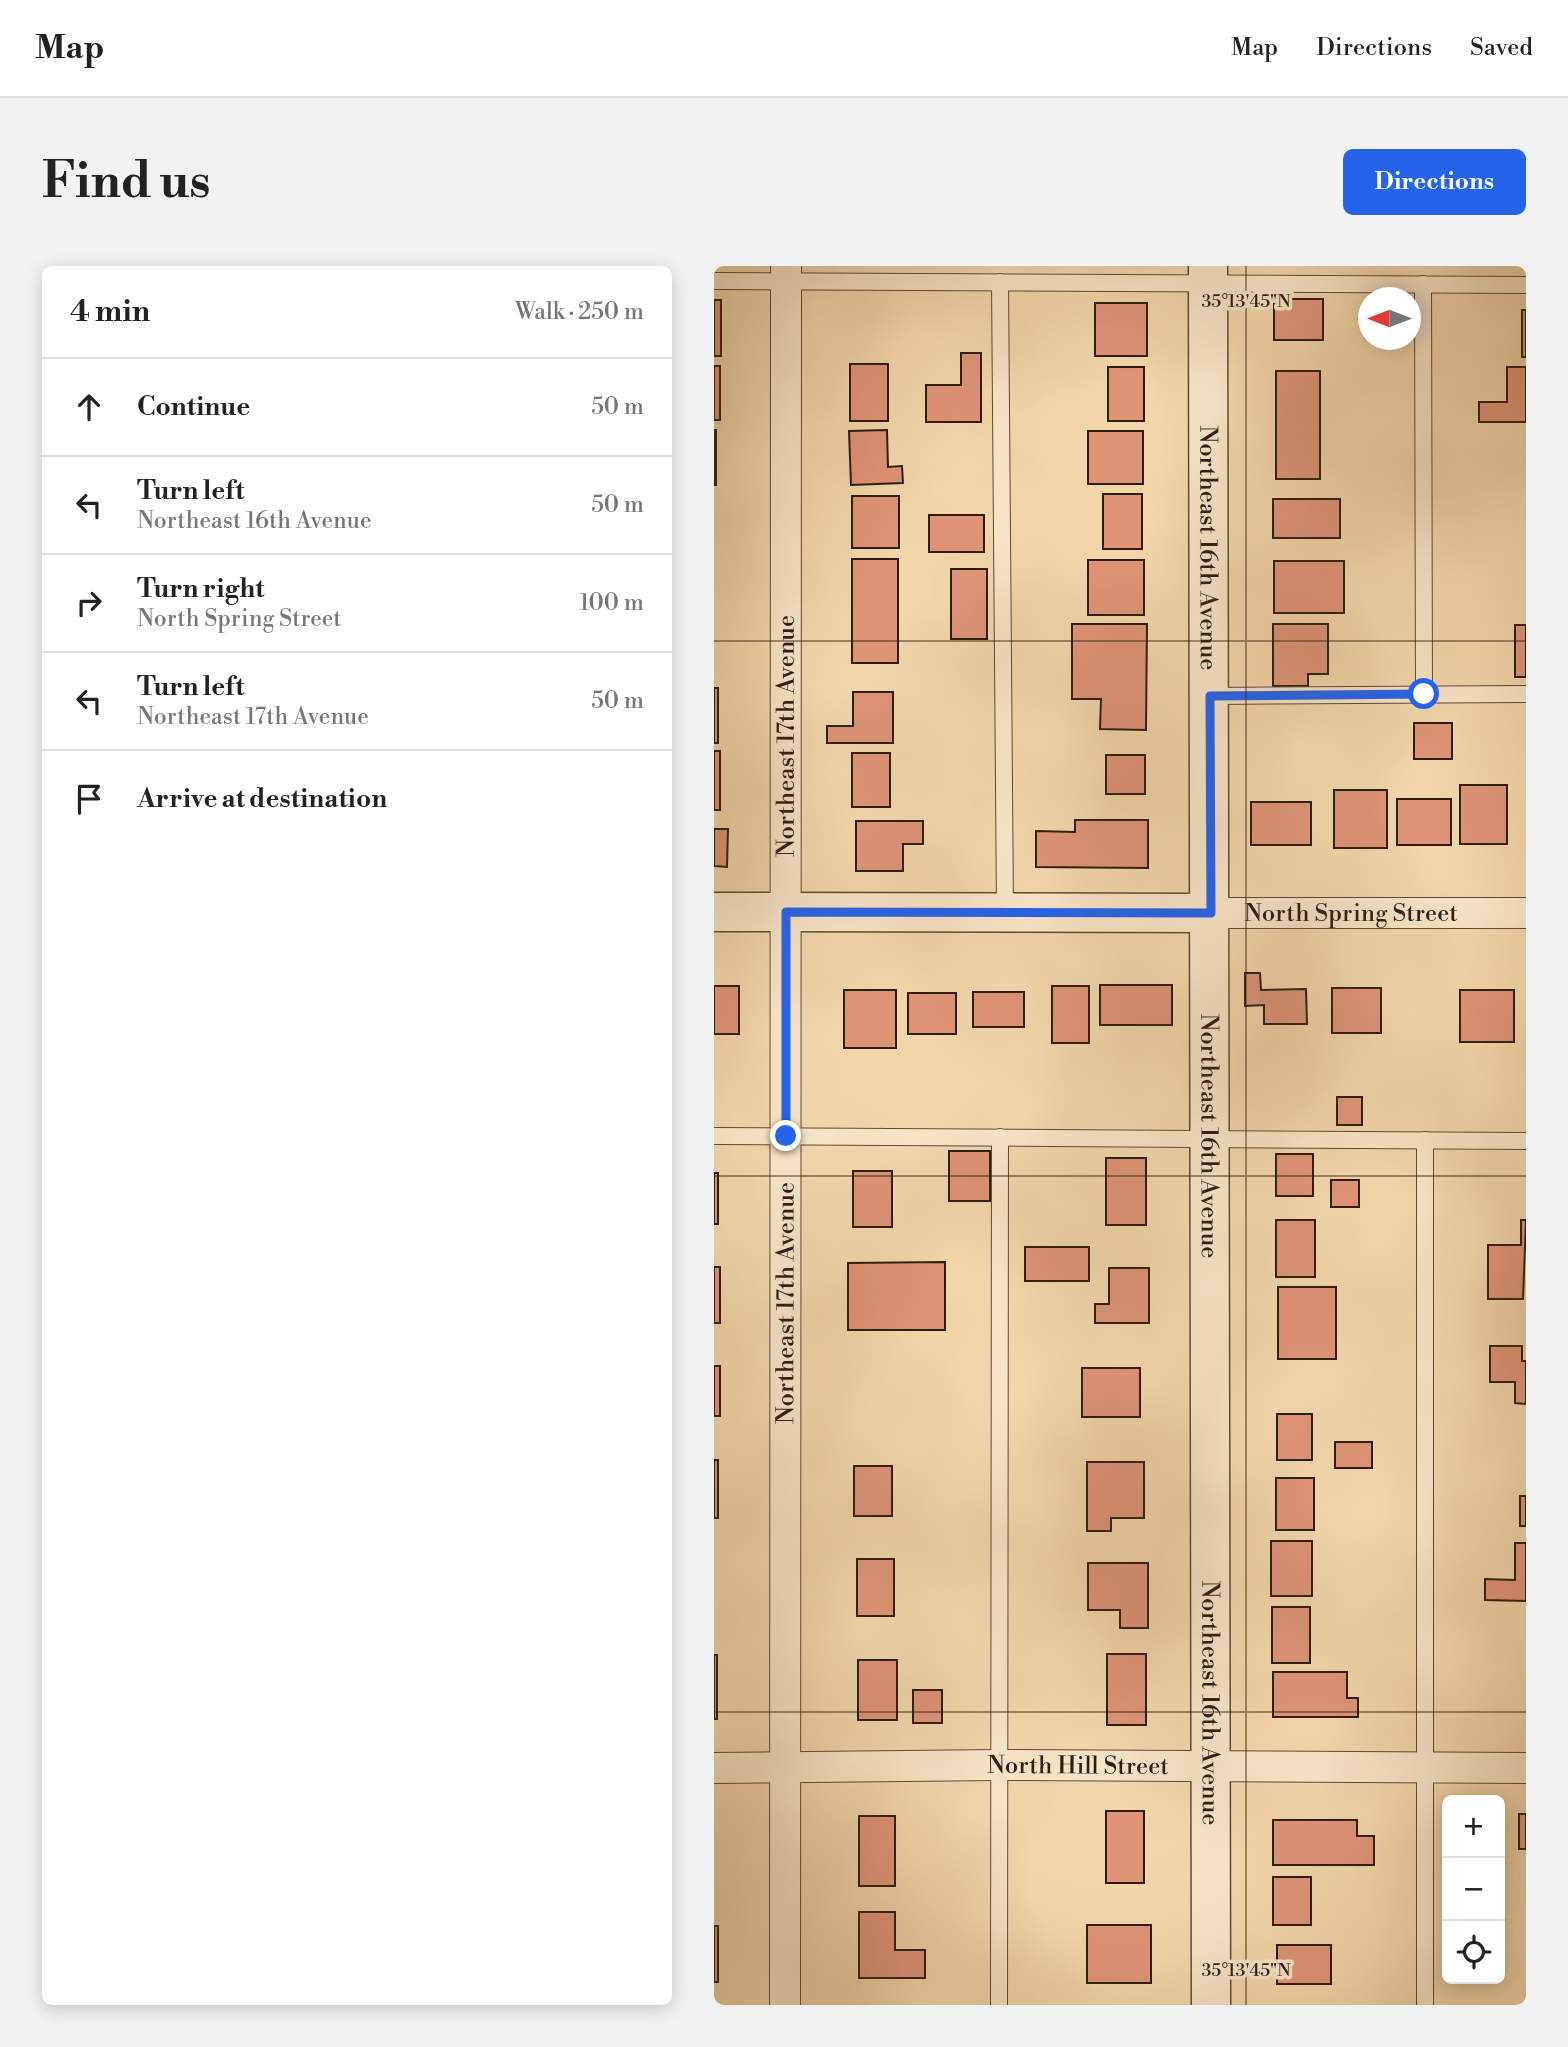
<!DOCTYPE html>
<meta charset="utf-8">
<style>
:root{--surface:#fff;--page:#f2f2f2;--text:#222;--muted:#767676;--line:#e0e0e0;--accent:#2563eb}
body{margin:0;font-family:"Libre Bodoni",serif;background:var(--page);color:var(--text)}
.controls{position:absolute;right:21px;bottom:21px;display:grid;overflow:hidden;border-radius:10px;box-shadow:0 4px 18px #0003}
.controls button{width:63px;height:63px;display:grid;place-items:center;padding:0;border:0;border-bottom:2px solid var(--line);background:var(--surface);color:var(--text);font:35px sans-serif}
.compass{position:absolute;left:644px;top:21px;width:63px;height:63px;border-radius:50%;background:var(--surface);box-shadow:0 4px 18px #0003;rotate:270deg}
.stop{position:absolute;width:21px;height:21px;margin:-16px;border:5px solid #2563eb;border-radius:50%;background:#fff}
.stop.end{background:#2563eb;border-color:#fff;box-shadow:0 2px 7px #0008}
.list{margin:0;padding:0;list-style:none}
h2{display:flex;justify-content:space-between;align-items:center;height:91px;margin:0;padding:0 28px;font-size:30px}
h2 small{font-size:23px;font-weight:400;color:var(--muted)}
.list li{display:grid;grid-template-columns:46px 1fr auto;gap:21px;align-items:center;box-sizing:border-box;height:98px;padding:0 28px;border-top:2px solid var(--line)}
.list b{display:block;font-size:26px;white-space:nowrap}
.list p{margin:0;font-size:23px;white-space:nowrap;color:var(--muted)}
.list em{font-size:23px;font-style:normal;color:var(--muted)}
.icon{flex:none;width:38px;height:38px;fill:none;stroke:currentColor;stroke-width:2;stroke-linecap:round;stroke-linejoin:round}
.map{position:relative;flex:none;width:812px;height:1739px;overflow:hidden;border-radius:10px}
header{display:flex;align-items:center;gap:42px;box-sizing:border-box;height:98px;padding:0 35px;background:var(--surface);border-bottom:2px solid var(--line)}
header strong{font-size:33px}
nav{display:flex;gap:38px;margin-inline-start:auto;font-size:24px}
.intro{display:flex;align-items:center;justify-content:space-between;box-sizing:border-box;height:168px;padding:0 42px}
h1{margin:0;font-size:49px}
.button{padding:18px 32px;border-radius:10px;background:var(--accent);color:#fff;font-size:24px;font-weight:700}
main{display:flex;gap:42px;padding:0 42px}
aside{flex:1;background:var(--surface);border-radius:10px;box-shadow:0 4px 18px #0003}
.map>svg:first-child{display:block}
</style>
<header>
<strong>Map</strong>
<nav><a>Map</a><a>Directions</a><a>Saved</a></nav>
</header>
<div class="intro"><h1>Find us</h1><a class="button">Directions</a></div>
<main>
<aside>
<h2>4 min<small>Walk · 250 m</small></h2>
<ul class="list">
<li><svg class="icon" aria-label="ahead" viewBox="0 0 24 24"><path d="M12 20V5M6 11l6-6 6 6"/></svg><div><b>Continue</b></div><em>50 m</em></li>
<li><svg class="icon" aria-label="left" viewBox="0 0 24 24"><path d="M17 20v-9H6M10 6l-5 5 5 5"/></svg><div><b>Turn left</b><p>Northeast 16th Avenue</p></div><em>50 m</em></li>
<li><svg class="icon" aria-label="right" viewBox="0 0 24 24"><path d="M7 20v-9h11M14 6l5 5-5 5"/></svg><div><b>Turn right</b><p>North Spring Street</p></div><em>100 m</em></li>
<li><svg class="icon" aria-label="left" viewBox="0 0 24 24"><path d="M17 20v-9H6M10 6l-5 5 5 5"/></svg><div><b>Turn left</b><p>Northeast 17th Avenue</p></div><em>50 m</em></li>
<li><svg class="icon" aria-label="arrive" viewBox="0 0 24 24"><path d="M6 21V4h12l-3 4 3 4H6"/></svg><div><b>Arrive at destination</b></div></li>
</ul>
</aside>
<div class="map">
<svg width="812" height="1739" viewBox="0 0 812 1739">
<rect width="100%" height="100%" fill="#f2d6a9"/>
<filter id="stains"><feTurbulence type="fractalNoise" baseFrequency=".00286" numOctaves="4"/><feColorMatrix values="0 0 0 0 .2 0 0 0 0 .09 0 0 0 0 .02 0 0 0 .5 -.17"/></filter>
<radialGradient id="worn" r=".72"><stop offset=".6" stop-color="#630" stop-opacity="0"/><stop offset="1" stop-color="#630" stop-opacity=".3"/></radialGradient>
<!-- building -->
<g fill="#df9475" stroke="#2d1c15" stroke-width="2">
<rect x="560" y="33" width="49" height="41"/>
<rect x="0" y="34" width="7" height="56"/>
<rect x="381" y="37" width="52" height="53"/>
<rect x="808" y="44" width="4" height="47"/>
<polygon points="247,87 267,87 267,156 212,156 212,119 247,119"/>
<rect x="136" y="98" width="38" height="57"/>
<rect x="0" y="100" width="6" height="54"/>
<rect x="394" y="101" width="36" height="54"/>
<polygon points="793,101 812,101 812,156 765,156 765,136 793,136"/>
<rect x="562" y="105" width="44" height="108"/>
<rect x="0" y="164" width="2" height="55"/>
<polygon points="173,164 174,201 188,200 189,217 137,219 135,165"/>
<rect x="374" y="165" width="55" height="53"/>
<rect x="389" y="228" width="39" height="55"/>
<rect x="138" y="230" width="47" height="52"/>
<rect x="559" y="233" width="67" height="39"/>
<rect x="215" y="249" width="55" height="37"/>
<rect x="138" y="293" width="46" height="104"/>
<rect x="374" y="294" width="56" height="55"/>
<rect x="560" y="295" width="70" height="52"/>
<rect x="237" y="303" width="36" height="70"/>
<polygon points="358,358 433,358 432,464 386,463 387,433 358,433"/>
<polygon points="559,358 614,358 614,408 594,408 594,420 559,420"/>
<rect x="801" y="359" width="11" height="52"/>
<rect x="0" y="422" width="4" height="55"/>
<polygon points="139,426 179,426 179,477 113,477 113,460 139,460"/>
<rect x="700" y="457" width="38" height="36"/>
<rect x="0" y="485" width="6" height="59"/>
<rect x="138" y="487" width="38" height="54"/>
<rect x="392" y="489" width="39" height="39"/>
<rect x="746" y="519" width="47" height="59"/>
<rect x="620" y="524" width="53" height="58"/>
<rect x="683" y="533" width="54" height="46"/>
<rect x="537" y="536" width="60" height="43"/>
<polygon points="361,554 434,554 434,602 322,601 322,565 361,566"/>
<polygon points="142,555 209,555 209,578 189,578 189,605 142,605"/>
<polygon points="0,563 14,563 13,601 0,600"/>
<polygon points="531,707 546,707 547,724 592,723 593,758 550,758 550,739 531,740"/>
<rect x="386" y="719" width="72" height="40"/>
<rect x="0" y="720" width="25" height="48"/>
<rect x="338" y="720" width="37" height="57"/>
<rect x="618" y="722" width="49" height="45"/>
<rect x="130" y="724" width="52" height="58"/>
<rect x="746" y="724" width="54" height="52"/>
<rect x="259" y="726" width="51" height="35"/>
<rect x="194" y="727" width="48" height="41"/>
<rect x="623" y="831" width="25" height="28"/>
<rect x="235" y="885" width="41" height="50"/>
<rect x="562" y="888" width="37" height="42"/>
<rect x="392" y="892" width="40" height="67"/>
<rect x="139" y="905" width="39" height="56"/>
<rect x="0" y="907" width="4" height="51"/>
<rect x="617" y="914" width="28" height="27"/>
<rect x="562" y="954" width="39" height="57"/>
<polygon points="807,954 812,954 809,1033 774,1033 774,979 807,979"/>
<rect x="311" y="981" width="64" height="34"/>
<polygon points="231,996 231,1064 134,1064 134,997"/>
<rect x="0" y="1001" width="6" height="56"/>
<polygon points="395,1002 435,1002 435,1057 381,1057 381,1038 395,1038"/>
<rect x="564" y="1021" width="58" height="72"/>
<polygon points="776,1080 808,1080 808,1095 812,1095 812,1138 801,1137 801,1116 776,1116"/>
<rect x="0" y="1100" width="6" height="50"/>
<rect x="368" y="1102" width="58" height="49"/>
<rect x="563" y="1148" width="35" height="46"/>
<rect x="621" y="1176" width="37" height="26"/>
<rect x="0" y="1194" width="4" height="58"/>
<polygon points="373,1196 430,1196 430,1252 397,1252 397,1265 373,1265"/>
<rect x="140" y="1200" width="38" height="50"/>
<rect x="562" y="1212" width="38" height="52"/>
<rect x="806" y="1230" width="6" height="30"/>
<rect x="557" y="1275" width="41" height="55"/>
<polygon points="801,1277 812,1277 812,1335 771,1334 771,1313 801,1314"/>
<rect x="143" y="1293" width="37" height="57"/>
<polygon points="374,1297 434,1297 434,1362 406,1362 406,1344 374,1344"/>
<rect x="558" y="1341" width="38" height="56"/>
<rect x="393" y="1388" width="39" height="71"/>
<rect x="0" y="1389" width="3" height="64"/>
<rect x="144" y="1394" width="39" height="60"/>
<polygon points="559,1406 633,1406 633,1432 644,1432 644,1451 559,1451"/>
<rect x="199" y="1424" width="29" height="33"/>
<rect x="392" y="1545" width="38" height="72"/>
<rect x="805" y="1548" width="7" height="35"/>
<rect x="145" y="1550" width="36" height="70"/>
<polygon points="559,1554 643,1554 643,1570 660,1570 660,1599 559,1599"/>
<rect x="559" y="1611" width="38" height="48"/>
<polygon points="145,1646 181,1646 181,1684 211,1684 211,1712 145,1712"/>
<rect x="373" y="1659" width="64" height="58"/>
<rect x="0" y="1660" width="4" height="56"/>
<rect x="563" y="1679" width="54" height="39"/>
</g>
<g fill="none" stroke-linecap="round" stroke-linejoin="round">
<!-- service casing -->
<g stroke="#5e4a3a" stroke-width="18">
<g id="service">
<polyline points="0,15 812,19"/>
<polyline points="286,16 291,646"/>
<polyline points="709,18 710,428"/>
<polyline points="496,430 812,428"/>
<polyline points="0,870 812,875"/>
<polyline points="711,874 711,1739"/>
<polyline points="285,1739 286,871"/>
</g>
</g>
<!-- minor casing -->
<g stroke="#5e4a3a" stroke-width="32">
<g id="minor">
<path id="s1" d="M497 647H812"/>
<path id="s2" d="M0 1502 284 1499 812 1502"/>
<path id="s3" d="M71 1739 72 0"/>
</g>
</g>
<!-- tertiary casing -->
<g stroke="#5e4a3a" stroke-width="41">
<g id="tertiary">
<path id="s4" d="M494 0 497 1739"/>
<polyline points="0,646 497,647"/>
</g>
</g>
<!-- service -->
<use href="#service" stroke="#f7e4c7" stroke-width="16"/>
<!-- minor -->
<use href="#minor" stroke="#f7e4c7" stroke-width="30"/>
<!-- tertiary -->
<use href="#tertiary" stroke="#f7e4c7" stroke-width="38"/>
</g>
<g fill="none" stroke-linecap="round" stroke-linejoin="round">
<!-- route -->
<polyline stroke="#2563eb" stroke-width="9" points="72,870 72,646 497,647 496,430 710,428"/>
</g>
<!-- ticks -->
<path fill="none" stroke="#2d1c15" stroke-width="2" stroke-opacity="0.45" d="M532 0V1739M0 375H812M0 910H812M0 1446H812"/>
<g text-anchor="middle" stroke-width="7" stroke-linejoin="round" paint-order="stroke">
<!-- street labels -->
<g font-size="24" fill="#2d1c15" stroke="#f7e4c7">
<text dy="8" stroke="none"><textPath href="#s4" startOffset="282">Northeast 16th Avenue</textPath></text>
<text dy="8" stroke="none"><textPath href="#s3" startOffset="1269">Northeast 17th Avenue</textPath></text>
<text dy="8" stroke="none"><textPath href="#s1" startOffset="140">North Spring Street</textPath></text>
<text dy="8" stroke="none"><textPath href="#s4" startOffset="870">Northeast 16th Avenue</textPath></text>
<text dy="8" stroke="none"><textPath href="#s3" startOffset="702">Northeast 17th Avenue</textPath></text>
<text dy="8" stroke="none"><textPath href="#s4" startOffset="1437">Northeast 16th Avenue</textPath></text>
<text dy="8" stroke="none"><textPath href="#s2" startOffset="364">North Hill Street</textPath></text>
</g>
</g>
<g font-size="18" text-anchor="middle" fill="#2d1c15" stroke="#f7e4c7" stroke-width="7" stroke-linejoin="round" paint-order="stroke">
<text x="532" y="41">35°13'45"N</text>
<text x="532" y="1710">35°13'45"N</text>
</g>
<rect width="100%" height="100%" filter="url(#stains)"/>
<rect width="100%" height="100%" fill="url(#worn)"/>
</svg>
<div class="controls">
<button>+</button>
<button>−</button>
<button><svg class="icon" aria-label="locate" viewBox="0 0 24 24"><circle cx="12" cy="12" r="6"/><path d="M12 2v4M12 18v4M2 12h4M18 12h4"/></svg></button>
</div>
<svg class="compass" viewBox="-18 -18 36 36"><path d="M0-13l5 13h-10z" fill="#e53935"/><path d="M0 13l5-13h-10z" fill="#767676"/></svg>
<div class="stop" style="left:710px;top:428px"></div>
<div class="stop end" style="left:72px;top:870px"></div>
</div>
</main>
